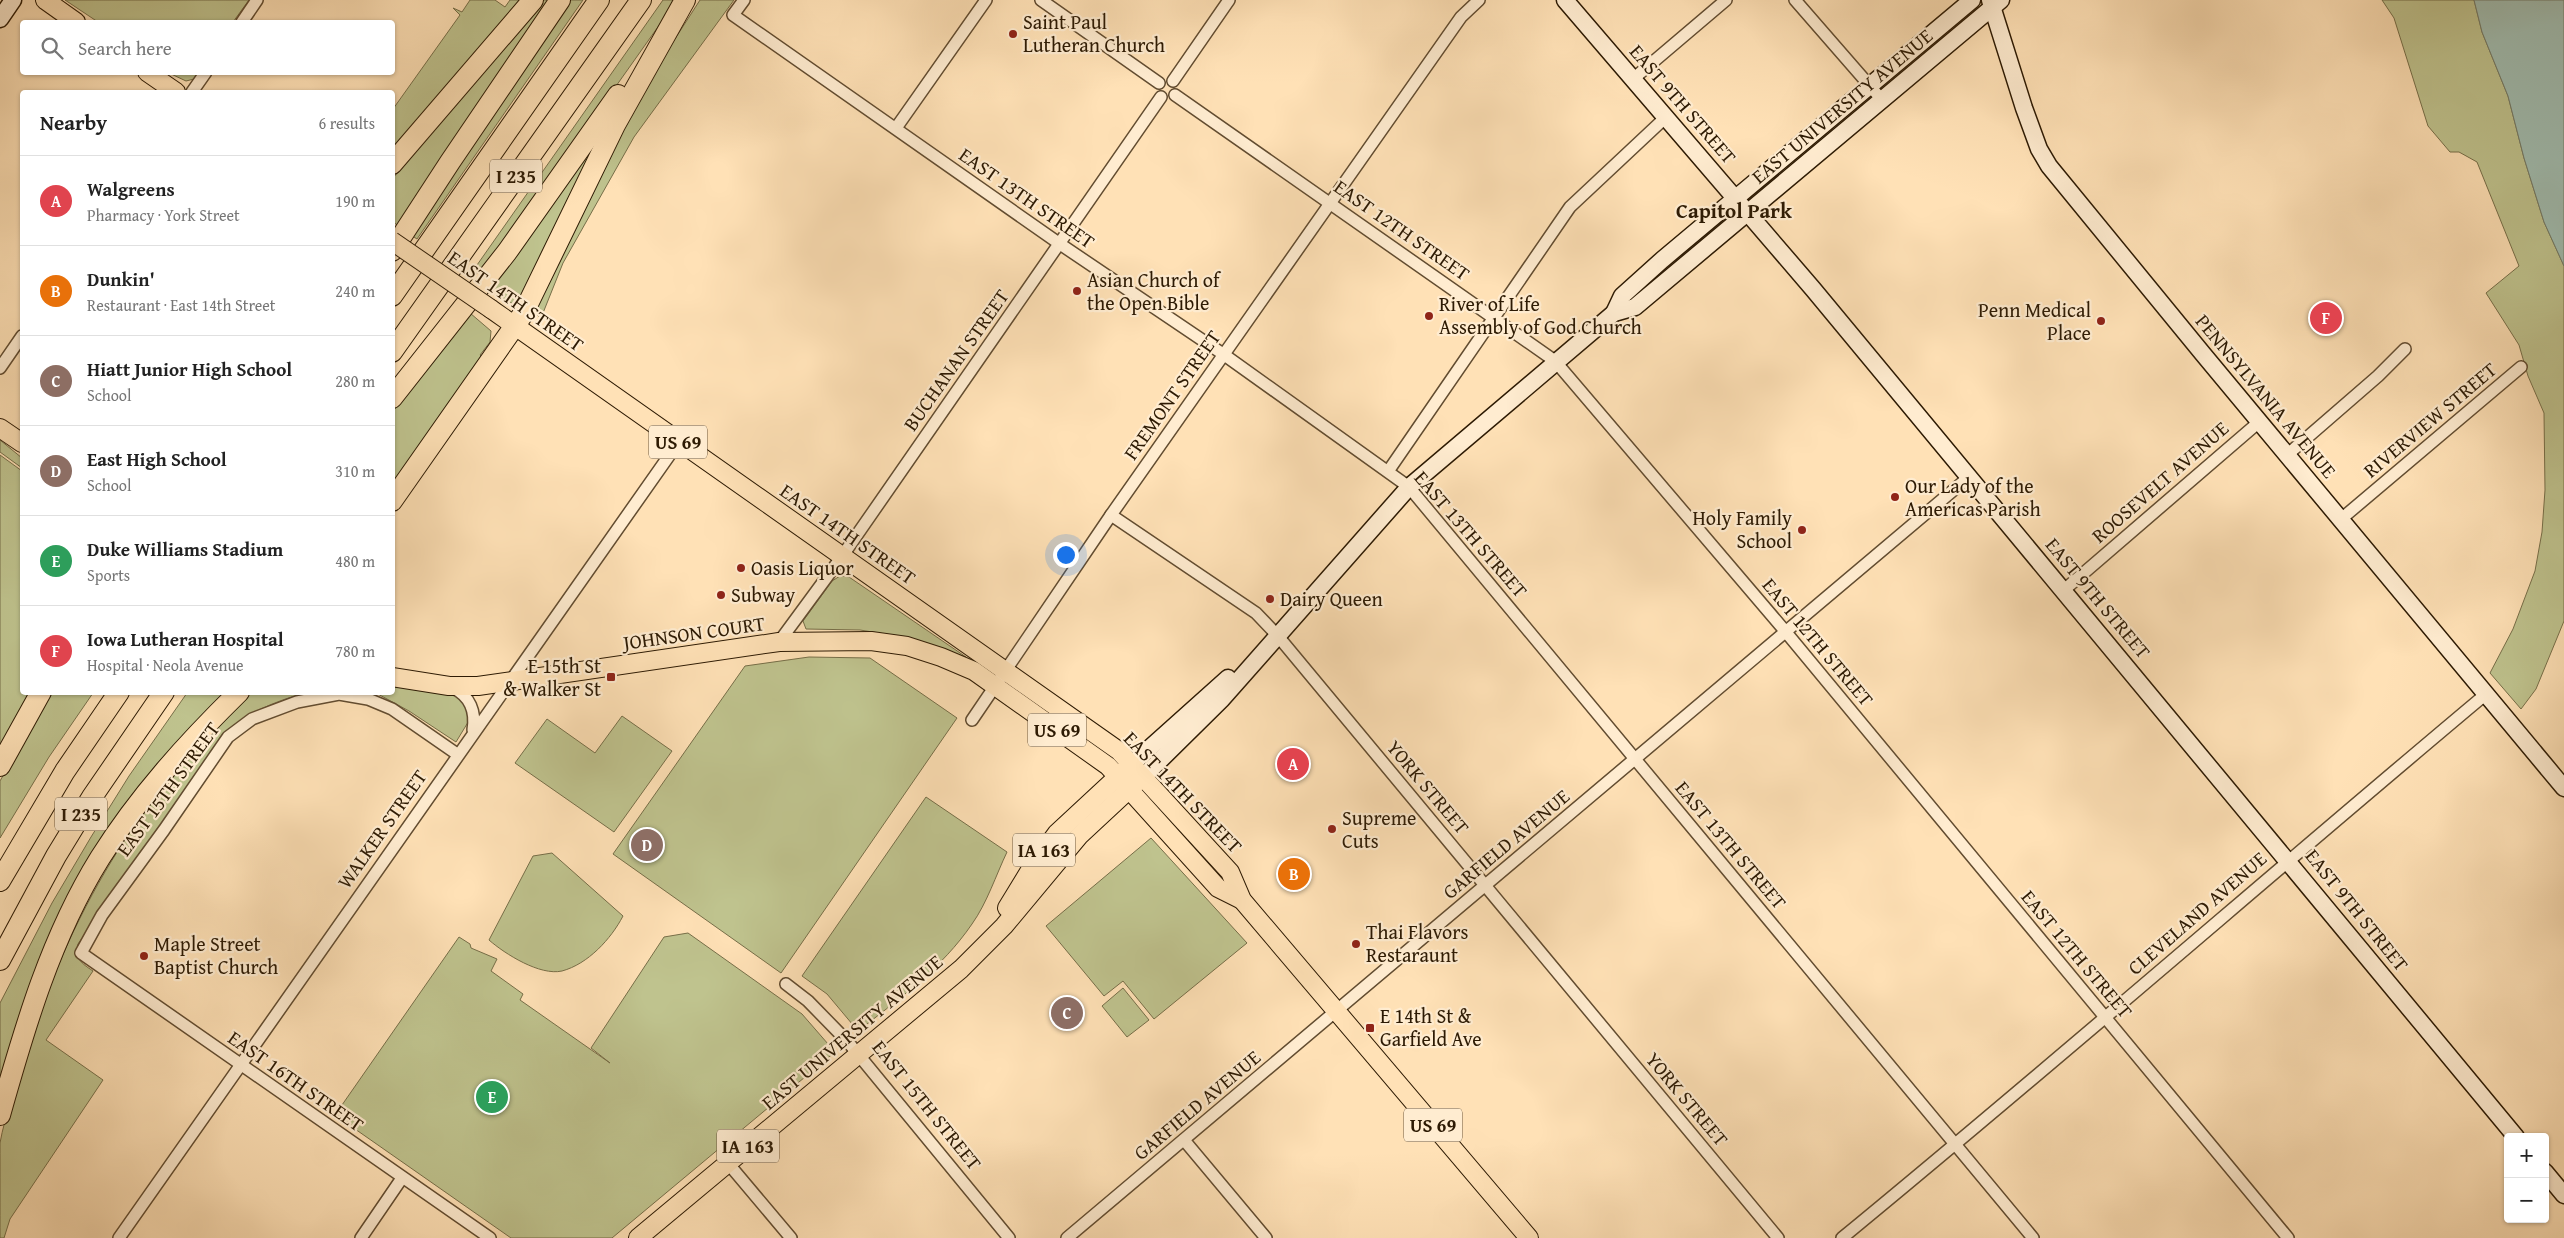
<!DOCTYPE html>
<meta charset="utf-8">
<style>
:root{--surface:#fff;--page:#f6f6f6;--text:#222;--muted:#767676;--line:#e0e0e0;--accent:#0f766e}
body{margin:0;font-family:"Gentium Book Plus",serif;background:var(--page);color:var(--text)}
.controls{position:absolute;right:15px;bottom:15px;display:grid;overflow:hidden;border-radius:5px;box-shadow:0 1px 4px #0004}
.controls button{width:45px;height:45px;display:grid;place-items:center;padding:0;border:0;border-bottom:1px solid var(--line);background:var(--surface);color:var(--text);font:25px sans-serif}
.you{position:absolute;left:1065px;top:554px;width:18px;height:18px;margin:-12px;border:4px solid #fff;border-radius:50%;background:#1a73e8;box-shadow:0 0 0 8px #1a73e833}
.badge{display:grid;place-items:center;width:32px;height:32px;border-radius:50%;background:var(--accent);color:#fff;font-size:16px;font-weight:700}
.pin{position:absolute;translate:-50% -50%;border:2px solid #fff;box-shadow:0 1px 5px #0006}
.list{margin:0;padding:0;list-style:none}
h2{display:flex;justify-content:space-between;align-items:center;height:65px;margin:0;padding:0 20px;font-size:21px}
h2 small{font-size:16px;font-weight:400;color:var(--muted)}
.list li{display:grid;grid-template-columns:32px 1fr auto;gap:15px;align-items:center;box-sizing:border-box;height:90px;padding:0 20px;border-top:1px solid var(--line)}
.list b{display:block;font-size:19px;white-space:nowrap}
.list p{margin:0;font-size:16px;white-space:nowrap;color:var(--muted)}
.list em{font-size:16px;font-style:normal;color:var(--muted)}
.icon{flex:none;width:28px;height:28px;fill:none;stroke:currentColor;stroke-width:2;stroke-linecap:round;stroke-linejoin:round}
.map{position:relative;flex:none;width:2564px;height:1238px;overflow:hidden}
.search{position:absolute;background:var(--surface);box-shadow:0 1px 4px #0004;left:20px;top:20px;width:375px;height:55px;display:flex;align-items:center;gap:12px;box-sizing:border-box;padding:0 18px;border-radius:5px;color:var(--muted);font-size:19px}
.panel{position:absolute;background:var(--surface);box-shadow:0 1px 4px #0004;left:20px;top:90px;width:375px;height:605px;border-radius:5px}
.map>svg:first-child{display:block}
</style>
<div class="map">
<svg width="2564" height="1238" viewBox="0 0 2564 1238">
<rect width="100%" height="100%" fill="#ffe1b6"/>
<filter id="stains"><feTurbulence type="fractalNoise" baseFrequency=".004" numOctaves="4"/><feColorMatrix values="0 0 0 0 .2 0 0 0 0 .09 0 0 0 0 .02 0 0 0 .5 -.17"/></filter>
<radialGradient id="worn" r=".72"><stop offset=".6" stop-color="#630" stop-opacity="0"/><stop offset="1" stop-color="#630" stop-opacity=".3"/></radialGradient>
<!-- green -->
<g fill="#bfc38e" stroke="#766e48">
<polygon points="65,0 249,0 233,22 98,22"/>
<polygon points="470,0 495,0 505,7 510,0 523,0 393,153 393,109 460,15 453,8 462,12"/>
<polygon points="542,0 551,0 400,227 393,222 393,178"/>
<polygon points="569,0 583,0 417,239 411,235"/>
<polygon points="663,0 677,0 478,281 470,275"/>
<polygon points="700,0 734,0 634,137 563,263 541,318 534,313 625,122 653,73"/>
<polygon points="2382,0 2474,0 2482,32 2508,96 2524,158 2544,222 2564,266 2564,621 2536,689 2521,709 2490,673 2513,629 2535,571 2542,532 2545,490 2544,413 2528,376 2519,345 2486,293 2519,266 2477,162 2459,152 2450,152 2428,126 2394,18"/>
<polygon points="169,73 198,73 194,79 186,81"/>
<polygon points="606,126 516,305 509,302 490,289"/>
<polygon points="470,313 491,331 490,342 480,355 484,359 393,489 393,411"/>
<polygon points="0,440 22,458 22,468 0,452"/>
<polygon points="0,455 22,471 22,692 33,693 0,750"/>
<polygon points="840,576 849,577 966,657 898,636 860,630 806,629 803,621 832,581"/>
<polygon points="809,657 870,658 957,718 781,973 613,854 745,666"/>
<polygon points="393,683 449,692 464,701 470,719 456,742 409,711 376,693 392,692"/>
<polygon points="49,693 93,693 49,757 0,838 0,781"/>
<polygon points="187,693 226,693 126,811 0,1090 0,1003 52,903 91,837 129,776"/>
<path d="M249 693H304C274 702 249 712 225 732L78 944C75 959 81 963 93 971L46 1040 103 1080 10 1219 4 1238H0C0 1211 0 1169 0 1143 5 1115 16 1087 24 1059 70 912 137 799 249 693Z"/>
<polygon points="622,716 672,751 614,832 515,763 547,719 595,753"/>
<path d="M926 797 1007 852C996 875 987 903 972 924 942 968 899 999 858 1031L827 994 802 976Z"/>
<polygon points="1151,838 1247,943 1154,1019 1123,981 1104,996 1046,926"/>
<path d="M552 853 623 916C611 939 588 964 562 971 540 976 505 954 489 940L533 856Z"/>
<polygon points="688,933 802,1014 835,1052 612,1238 511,1238 335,1115 459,937 470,944 471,948 497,959 491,971 523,994 520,1000 610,1063 591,1048 664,937"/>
<polygon points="1123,988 1149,1020 1127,1037 1102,1006"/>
</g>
<!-- water -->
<polygon fill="#a0bdb1" stroke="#727c6b" points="2474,0 2564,0 2564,266 2544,222 2524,158 2508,96 2482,32"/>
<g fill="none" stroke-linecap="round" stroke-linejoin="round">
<!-- street casing -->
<g stroke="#624c30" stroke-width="14">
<g id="street">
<polyline points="744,0 733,15 1060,244 1223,354 1409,487 2033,1238"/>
<polyline points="1041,0 1159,83"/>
<polyline points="1795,0 1883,101"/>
<polyline points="242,22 257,0"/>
<polyline points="1633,79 1726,0"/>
<polyline points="1173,81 1229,0"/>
<polyline points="192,92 206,72"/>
<polyline points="1175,95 1555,361 1785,631 2288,1238"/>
<polyline points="896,128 986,0"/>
<polyline points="0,368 22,336"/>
<polyline points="2287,455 2378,376 2405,349"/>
<polyline points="1389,470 1570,207 1666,117"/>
<polyline points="1111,515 1256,613 1277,635 1778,1238"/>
<polyline points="2340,520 2521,367"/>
<polyline points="2064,590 2259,422"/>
<polyline points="779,642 843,555 1161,97"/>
<path d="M453 688C470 696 476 712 473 730"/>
<polyline points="972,720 1111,515 1461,17 1479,0"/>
<polyline points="457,754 392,709 368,699 339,694 297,702 252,719 228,737 164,830 102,915 81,953 490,1238"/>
<polyline points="786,984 808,1001 848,1042 1009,1238"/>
<polyline points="1184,1140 1266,1238"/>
<polyline points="727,1162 791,1238"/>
<polyline points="119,1238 678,443"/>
<polyline points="361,1238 402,1178"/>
<polyline points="1067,1238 1969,477"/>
<path d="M1842 1238C2059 1060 2271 874 2486 694"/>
</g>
</g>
<!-- secondary casing -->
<g stroke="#2d1a03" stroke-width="19">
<g id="secondary">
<polyline points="1565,0 1813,289 2516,1137"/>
<polyline points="1990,0 2024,108 2039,149 2049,166 2203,354 2564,788"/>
<polyline points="0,19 13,0"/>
<polyline points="1614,313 1622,296 1662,260 1972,0"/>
<polyline points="1132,764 1228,678"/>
<polyline points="1144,776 1222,699 1409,487 1614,313 1635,307 2001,0"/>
<polyline points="2545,1172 2564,1195"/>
</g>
</g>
<!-- primary casing -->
<g stroke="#2d1a03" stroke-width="20">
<g id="primary">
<polyline points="45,0 76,22"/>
<polyline points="147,72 176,92"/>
<polyline points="491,309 1119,751 1230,872 1242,900 1529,1238"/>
<polyline points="0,428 22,443"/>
<polyline points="392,677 449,686 478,686 779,642 871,641 907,646 941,657 974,671 1108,766 1218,888 1242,900"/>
<polyline points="1007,908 1032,867 1057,833 1126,769"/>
<polyline points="638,1238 961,969 1004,926 1079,836 1136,783"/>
</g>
</g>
<!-- highway casing -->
<g stroke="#2d1a03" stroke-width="22">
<g id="highway">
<polyline points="392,164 533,0"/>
<polyline points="392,251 450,162 560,0"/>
<polyline points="392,296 599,0"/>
<polyline points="392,352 641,0"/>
<polyline points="392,398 507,252 618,95"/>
<polyline points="392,501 523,314 615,125 685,0"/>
<polyline points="0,766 41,692"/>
<polyline points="0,881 65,771 119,692"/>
<polyline points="0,960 56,856 92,797 164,692"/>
<path d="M0 1115C25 1026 51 937 100 858 139 796 187 743 239 692"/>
</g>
</g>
<!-- street -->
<use href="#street" stroke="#ffecd0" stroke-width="11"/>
<!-- secondary -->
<use href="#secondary" stroke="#ffecd0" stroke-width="16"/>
<!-- primary -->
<use href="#primary" stroke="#ffe1b6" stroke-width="18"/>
<!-- highway -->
<use href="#highway" stroke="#ffe1b6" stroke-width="20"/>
<!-- primary-bridge casing -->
<g stroke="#2d1a03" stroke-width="20" stroke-linecap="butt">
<polyline id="primary-bridge" points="392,241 491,309"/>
</g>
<!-- primary-bridge -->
<use href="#primary-bridge" stroke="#ffe1b6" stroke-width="18"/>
</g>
<!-- markers -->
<g fill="#8f2418" stroke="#ffecd0" stroke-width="2">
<circle cx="1013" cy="34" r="5"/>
<circle cx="1077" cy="291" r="5"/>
<circle cx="1429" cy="316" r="5"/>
<circle cx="2101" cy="321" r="5"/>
<circle cx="1895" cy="497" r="5"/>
<circle cx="1802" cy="530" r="5"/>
<circle cx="741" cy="568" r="5"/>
<circle cx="721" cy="595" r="5"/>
<circle cx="1270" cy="599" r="5"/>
<rect x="606" y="672" width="10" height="10" rx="2.5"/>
<circle cx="1332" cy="829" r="5"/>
<circle cx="1356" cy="944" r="5"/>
<circle cx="144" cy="956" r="5"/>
<rect x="1365" y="1023" width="10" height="10" rx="2.5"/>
</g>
<g text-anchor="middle" stroke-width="4.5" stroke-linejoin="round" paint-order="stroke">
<!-- shield labels -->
<g fill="#ffecd0" stroke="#6c5940" stroke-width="1">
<rect x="490" y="159.5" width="52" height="33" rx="4"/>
<rect x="649" y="425.5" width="58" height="33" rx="4"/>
<rect x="1028" y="713.5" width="58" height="33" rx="4"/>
<rect x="55" y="797.5" width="52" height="33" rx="4"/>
<rect x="1013" y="833.5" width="62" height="33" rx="4"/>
<rect x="1404" y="1108.5" width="58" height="33" rx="4"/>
<rect x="717" y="1129.5" width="62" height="33" rx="4"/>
</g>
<g font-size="19" font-weight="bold" fill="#2d1a03">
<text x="516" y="183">I 235</text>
<text x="678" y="449">US 69</text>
<text x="1057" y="737">US 69</text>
<text x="81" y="821">I 235</text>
<text x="1044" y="857">IA 163</text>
<text x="1433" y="1132">US 69</text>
<text x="748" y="1153">IA 163</text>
</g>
<!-- poi labels -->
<g font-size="20" fill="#2d1a03" stroke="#ffecd0" text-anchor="start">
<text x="1023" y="29">Saint Paul<tspan x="1023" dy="23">Lutheran Church</tspan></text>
<text x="1087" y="287">Asian Church of<tspan x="1087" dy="23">the Open Bible</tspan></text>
<text x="1439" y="311">River of Life<tspan x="1439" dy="23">Assembly of God Church</tspan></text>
<text x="2091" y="317" text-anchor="end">Penn Medical<tspan x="2091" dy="23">Place</tspan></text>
<text x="1905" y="493">Our Lady of the<tspan x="1905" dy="23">Americas Parish</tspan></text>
<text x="1792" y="525" text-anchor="end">Holy Family<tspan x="1792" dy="23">School</tspan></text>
<text x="751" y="575">Oasis Liquor</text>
<text x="731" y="602">Subway</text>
<text x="1280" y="606">Dairy Queen</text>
<text x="601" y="673" text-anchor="end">E 15th St<tspan x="601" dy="23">&amp; Walker St</tspan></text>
<text x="1342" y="825">Supreme<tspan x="1342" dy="23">Cuts</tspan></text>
<text x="1366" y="939">Thai Flavors<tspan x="1366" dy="23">Restaraunt</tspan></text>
<text x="154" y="951">Maple Street<tspan x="154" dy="23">Baptist Church</tspan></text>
<text x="1380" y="1023">E 14th St &amp;<tspan x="1380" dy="23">Garfield Ave</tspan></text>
</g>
<!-- street labels -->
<g font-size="20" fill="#2d1a03" stroke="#ffecd0">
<text transform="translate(1683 104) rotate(49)" y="7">EAST 9TH STREET</text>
<text transform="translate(1842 106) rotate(-40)" y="7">EAST UNIVERSITY AVENUE</text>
<text transform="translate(1027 198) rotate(35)" y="7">EAST 13TH STREET</text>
<text transform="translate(1402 230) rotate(35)" y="7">EAST 12TH STREET</text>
<text transform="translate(516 301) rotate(35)" y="7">EAST 14TH STREET</text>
<text transform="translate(956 360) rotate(-55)" y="7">BUCHANAN STREET</text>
<text transform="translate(1172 395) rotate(-55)" y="7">FREMONT STREET</text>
<text transform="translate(2266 396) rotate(50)" y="7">PENNSYLVANIA AVENUE</text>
<text transform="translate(2430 420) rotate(-40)" y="7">RIVERVIEW STREET</text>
<text transform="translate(2160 482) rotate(-41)" y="7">ROOSEVELT AVENUE</text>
<text transform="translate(848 534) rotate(35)" y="7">EAST 14TH STREET</text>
<text transform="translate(1471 534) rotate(49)" y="7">EAST 13TH STREET</text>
<text transform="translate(2098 598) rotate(50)" y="7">EAST 9TH STREET</text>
<text transform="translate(694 633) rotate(-8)" y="7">JOHNSON COURT</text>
<text transform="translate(1818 642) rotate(50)" y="7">EAST 12TH STREET</text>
<text transform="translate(1428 787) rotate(50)" y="7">YORK STREET</text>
<text transform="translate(168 789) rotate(-54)" y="7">EAST 15TH STREET</text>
<text transform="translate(1183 792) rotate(46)" y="7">EAST 14TH STREET</text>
<text transform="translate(382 829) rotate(-55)" y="7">WALKER STREET</text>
<text transform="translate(1506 844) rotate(-40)" y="7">GARFIELD AVENUE</text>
<text transform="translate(1731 845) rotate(50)" y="7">EAST 13TH STREET</text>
<text transform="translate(2357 910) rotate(51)" y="7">EAST 9TH STREET</text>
<text transform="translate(2197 913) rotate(-41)" y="7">CLEVELAND AVENUE</text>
<text transform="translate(2077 954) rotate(50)" y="7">EAST 12TH STREET</text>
<text transform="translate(852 1032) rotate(-40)" y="7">EAST UNIVERSITY AVENUE</text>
<text transform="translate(296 1081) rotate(35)" y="7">EAST 16TH STREET</text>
<text transform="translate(1687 1099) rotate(50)" y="7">YORK STREET</text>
<text transform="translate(927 1105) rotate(51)" y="7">EAST 15TH STREET</text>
<text transform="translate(1197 1105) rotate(-40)" y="7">GARFIELD AVENUE</text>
</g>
<!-- neighbourhood labels -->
<g font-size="21" font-weight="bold" fill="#2d1a03" stroke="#ffecd0">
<text x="1734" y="218">Capitol Park</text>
</g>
</g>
<rect width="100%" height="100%" filter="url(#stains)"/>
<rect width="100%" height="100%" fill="url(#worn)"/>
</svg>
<div class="controls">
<button>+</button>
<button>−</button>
</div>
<div class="you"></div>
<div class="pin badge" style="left:1293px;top:764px;background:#e0444e">A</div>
<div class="pin badge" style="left:1294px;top:874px;background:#e8710a">B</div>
<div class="pin badge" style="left:1067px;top:1013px;background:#8d6e63">C</div>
<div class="pin badge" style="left:647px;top:845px;background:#8d6e63">D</div>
<div class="pin badge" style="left:492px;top:1097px;background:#2e9e5b">E</div>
<div class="pin badge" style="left:2326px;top:318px;background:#e0444e">F</div>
<div class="search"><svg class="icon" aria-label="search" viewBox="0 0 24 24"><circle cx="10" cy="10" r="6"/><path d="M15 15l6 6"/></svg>Search here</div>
<section class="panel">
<h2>Nearby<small>6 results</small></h2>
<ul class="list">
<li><span class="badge" style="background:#e0444e">A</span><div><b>Walgreens</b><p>Pharmacy · York Street</p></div><em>190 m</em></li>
<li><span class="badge" style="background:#e8710a">B</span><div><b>Dunkin'</b><p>Restaurant · East 14th Street</p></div><em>240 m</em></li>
<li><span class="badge" style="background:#8d6e63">C</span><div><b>Hiatt Junior High School</b><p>School</p></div><em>280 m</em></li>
<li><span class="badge" style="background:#8d6e63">D</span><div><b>East High School</b><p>School</p></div><em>310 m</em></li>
<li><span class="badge" style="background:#2e9e5b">E</span><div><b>Duke Williams Stadium</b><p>Sports</p></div><em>480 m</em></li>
<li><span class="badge" style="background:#e0444e">F</span><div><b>Iowa Lutheran Hospital</b><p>Hospital · Neola Avenue</p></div><em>780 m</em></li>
</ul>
</section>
</div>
